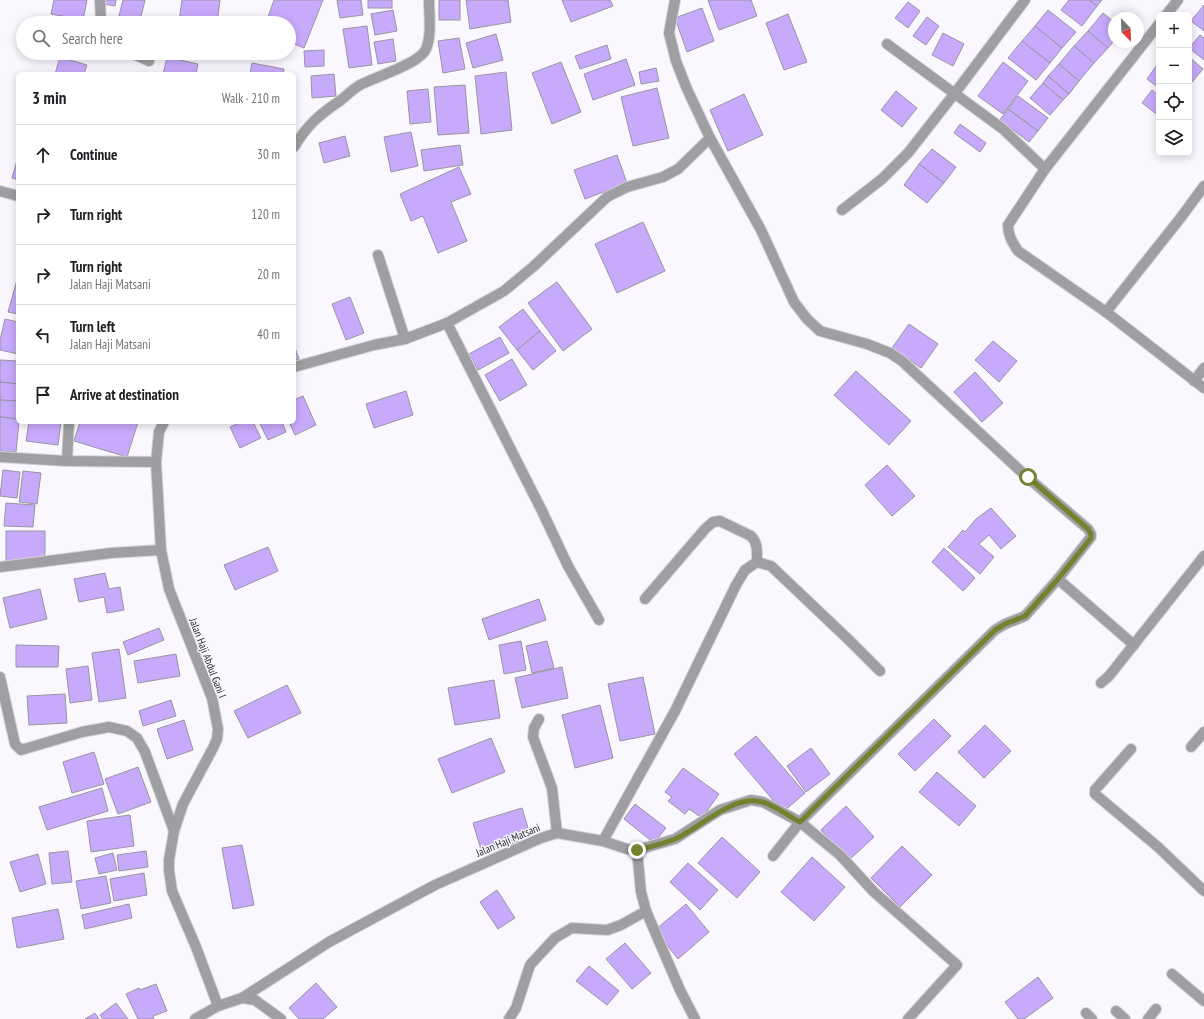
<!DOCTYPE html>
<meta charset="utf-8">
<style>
:root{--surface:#fff;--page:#f6f6f6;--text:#202124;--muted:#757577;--line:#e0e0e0}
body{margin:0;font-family:"PT Sans Narrow",sans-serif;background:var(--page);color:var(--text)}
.controls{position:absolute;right:12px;top:12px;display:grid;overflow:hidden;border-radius:6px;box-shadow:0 2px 10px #0003}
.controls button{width:36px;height:36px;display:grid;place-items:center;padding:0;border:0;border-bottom:1px solid var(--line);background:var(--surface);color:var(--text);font:20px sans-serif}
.compass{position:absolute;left:1108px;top:12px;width:36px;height:36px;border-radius:50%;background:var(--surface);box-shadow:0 2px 10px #0003;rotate:157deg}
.stop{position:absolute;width:12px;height:12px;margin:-9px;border:3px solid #74812e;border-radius:50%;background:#fff}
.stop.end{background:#74812e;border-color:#fff;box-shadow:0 1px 4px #0008}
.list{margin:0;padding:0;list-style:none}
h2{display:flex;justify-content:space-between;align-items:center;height:52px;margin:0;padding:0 16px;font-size:17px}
h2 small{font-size:13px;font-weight:400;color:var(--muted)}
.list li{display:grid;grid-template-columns:26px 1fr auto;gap:12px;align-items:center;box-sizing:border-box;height:60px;padding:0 16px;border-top:1px solid var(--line)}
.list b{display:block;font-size:15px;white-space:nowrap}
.list p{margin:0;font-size:13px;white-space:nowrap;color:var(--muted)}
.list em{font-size:13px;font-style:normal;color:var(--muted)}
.icon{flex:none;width:22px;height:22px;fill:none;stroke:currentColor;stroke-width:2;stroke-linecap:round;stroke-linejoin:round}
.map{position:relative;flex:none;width:1204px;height:1019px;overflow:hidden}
.search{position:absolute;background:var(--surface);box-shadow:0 2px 10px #0003;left:16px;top:16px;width:280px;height:44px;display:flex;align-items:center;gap:10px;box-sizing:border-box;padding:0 14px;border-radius:22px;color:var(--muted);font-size:15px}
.panel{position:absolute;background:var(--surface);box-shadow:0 2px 10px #0003;left:16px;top:72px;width:280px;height:352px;border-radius:6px}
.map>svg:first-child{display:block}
</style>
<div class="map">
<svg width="1204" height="1019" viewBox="0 0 1204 1019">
<rect width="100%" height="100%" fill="#faf8fe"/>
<!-- building -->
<g fill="#c8aafc" stroke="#98959e">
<polygon points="54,0 87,0 83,20 51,14"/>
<polygon points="105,0 116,0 115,6 104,4"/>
<polygon points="123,0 145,0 140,21 119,16"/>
<polygon points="182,0 220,0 217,23 193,23 179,21"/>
<polygon points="274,0 323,0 304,48 289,42 289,23 266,23"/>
<polygon points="337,0 361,0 363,15 340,18"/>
<rect x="368" y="0" width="24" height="8"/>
<rect x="439" y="0" width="21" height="20"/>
<polygon points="466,0 508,0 511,22 470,29"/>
<polygon points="562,0 610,0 613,6 571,22"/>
<polygon points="708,0 751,0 757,16 719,30"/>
<polygon points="1069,0 1089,0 1097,6 1082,26 1061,10"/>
<polygon points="1089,0 1102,0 1097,6"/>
<polygon points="908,2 920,11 908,28 895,18"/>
<polygon points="1204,5 1204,31 1191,21"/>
<polygon points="702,8 714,41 687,52 675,18"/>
<polygon points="393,10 397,31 375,35 371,14"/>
<polygon points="1048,10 1076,32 1062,48 1035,26"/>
<polygon points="1103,13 1114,22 1114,41 1108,48 1088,31"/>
<polygon points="788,14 807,62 784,70 766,23"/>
<polygon points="927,17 939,26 926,45 913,36"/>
<polygon points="367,26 372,65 349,68 343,29"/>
<polygon points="1035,26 1062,48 1050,63 1022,41"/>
<polygon points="1088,31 1108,48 1094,63 1074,46"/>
<polygon points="943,33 964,44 953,66 932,55"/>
<polygon points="496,34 503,60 473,68 466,43"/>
<polygon points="1200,35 1204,38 1204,60 1189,48"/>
<polygon points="459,38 465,69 443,73 438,41"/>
<polygon points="393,39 396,61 378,64 374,42"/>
<polygon points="1022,41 1050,63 1036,80 1008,58"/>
<polygon points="607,45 611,59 580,69 575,56"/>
<polygon points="1074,46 1094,63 1079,81 1059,64"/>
<polygon points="324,50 324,66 305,67 304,51"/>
<polygon points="60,57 87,65 84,74 55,74"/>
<polygon points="167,57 198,64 196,74 163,74"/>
<polygon points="1189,57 1203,69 1192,82 1189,80"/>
<polygon points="626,59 635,85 593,100 584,74"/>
<polygon points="561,62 581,112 552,124 532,73"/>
<polygon points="1003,62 1028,81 1003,114 978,96"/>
<polygon points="1159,62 1159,88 1147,79"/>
<polygon points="252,63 284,69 283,74 250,74"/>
<polygon points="1059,64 1079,81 1069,94 1048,76"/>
<polygon points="656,68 659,81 641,84 639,72"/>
<polygon points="506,72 512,130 481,134 475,76"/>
<polygon points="334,74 336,96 312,98 311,76"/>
<polygon points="1048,76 1069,94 1063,100 1043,83"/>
<polygon points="1043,83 1063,100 1050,115 1030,98"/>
<polygon points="465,85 469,133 438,135 434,87"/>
<polygon points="657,88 669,138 633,146 621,97"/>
<polygon points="428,89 431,122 410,124 407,91"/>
<polygon points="1152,90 1159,96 1159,116 1142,103"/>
<polygon points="896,91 917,108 902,127 881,110"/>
<polygon points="744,94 763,135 728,151 710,110"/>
<polygon points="1018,96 1048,118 1038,131 1008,109"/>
<polygon points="1008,109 1038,131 1029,142 1000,120"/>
<polygon points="960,124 986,143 980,152 954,133"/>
<polygon points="411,132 418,166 391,172 384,137"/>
<polygon points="345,136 350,156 324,163 319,143"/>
<polygon points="460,145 463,165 424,171 421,150"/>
<polygon points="932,149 956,167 944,183 919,164"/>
<polygon points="617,155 627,183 585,199 574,170"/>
<polygon points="18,157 18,180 12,178"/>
<polygon points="919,164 944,183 927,203 904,185"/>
<polygon points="459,167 471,194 451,202 467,241 438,253 423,216 411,221 400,194"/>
<polygon points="643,222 665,271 617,293 595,244"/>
<polygon points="17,280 18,280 18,314 8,312"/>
<polygon points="557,282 592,329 563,351 528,303"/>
<polygon points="350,297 364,333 346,340 332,304"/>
<polygon points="523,309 540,331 517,350 499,327"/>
<polygon points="5,319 18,322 18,354 0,350 0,340"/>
<polygon points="909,324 938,344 921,368 892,348"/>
<polygon points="540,331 556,351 533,370 517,350"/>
<polygon points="500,337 509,353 478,370 469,354"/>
<polygon points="993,341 1017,361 999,382 975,360"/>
<polygon points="294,345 299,359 294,361"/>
<polygon points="512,359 527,385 500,401 485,375"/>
<polygon points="0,360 18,361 18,384 0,382"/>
<polygon points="856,371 911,421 889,445 834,395"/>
<polygon points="975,372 1003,403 982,422 954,392"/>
<polygon points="0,382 18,384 18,401 0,400"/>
<polygon points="406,391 413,415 374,428 366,404"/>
<polygon points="303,396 316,425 295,435 289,422 294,422 294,400"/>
<polygon points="0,400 18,401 18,419 0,417"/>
<polygon points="0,417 18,419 19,422 16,452 0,451"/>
<polygon points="29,422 61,422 58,445 26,441"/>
<polygon points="80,422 138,422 127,457 74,441"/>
<polygon points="241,422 253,422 261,438 240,448 230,427"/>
<polygon points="259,422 282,422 286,432 268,440"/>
<polygon points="887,465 915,496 892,516 865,485"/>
<polygon points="3,470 20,472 17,498 0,496"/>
<polygon points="23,471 41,473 37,504 19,502"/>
<polygon points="6,503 35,505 33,527 4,526"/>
<polygon points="991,508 1016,536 1001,549 989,535 979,544 994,557 980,574 948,547 963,530 965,532 976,519"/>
<rect x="6" y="531" width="39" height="30"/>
<polygon points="268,547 278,571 235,590 224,565"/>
<polygon points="944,548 975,578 963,591 932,562"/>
<polygon points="105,573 109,589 120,587 124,610 107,613 104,597 79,602 74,579"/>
<polygon points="40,589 47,619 10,628 3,598"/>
<polygon points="539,599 546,620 489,640 482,619"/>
<polygon points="159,628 164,640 128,655 123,642"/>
<polygon points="521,641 526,670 504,674 499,645"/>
<polygon points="547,641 554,668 532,673 526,646"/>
<polygon points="16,645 59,646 58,667 16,667"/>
<polygon points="119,649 126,698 99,702 92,653"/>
<polygon points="176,654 180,676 138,683 134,661"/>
<polygon points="88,666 92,700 70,703 66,669"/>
<polygon points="562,667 568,698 522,708 515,678"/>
<polygon points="643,677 655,734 620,741 608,684"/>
<polygon points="494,680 500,718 455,725 448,688"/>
<polygon points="287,685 301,713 248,738 234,711"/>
<polygon points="65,694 67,723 29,725 27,696"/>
<polygon points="171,700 176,716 143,726 139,711"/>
<polygon points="600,705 613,758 575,768 562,715"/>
<polygon points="934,719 951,736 915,771 898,754"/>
<polygon points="184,720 193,750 167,759 157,729"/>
<polygon points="985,725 1011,751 984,778 958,752"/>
<polygon points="756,736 805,793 783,812 734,754"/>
<polygon points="491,738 505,772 452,793 438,759"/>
<polygon points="811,748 830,774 806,792 787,766"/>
<polygon points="94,752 104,784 72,793 63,762"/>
<polygon points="138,767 151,802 118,814 105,779"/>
<polygon points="683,768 719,794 702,818 689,809 685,814 668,801 672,797 665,792"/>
<polygon points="937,772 976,806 959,826 919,792"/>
<polygon points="102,788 108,811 47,830 39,807"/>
<polygon points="635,804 666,828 654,843 624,819"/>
<polygon points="846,806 874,837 849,860 821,830"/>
<polygon points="522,808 531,838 482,853 473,823"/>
<polygon points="130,815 134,846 91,852 87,821"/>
<polygon points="722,837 760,872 737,898 698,863"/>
<polygon points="242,845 254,905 233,909 222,848"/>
<polygon points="902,846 932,875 900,907 871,878"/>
<polygon points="68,851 72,882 52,884 49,853"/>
<polygon points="146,851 148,867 119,871 117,855"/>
<polygon points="113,853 117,870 99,874 95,858"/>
<polygon points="38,854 46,884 20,892 10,862"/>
<polygon points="812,857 845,887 814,921 781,892"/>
<polygon points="688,863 718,890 700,910 670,882"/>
<polygon points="144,873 147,895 114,901 110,879"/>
<polygon points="106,876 111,903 81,909 76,881"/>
<polygon points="497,890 515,918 498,929 480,902"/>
<polygon points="129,904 132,918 85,929 82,915"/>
<polygon points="686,904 709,932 678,959 655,930"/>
<polygon points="58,909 64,939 17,948 12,918"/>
<polygon points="625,943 651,973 632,989 606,959"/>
<polygon points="589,966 619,991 607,1005 576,981"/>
<polygon points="1038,977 1053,998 1024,1019 1018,1019 1005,1002"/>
<polygon points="316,983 337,1007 323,1019 299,1019 289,1008"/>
<polygon points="156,984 167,1011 153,1016 154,1019 138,1019 126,994 139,988 140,990"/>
<polygon points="116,1003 128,1019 103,1019 100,1015"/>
<polygon points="95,1013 99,1019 85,1019"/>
</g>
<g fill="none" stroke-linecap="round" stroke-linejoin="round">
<!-- minor casing -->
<g stroke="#d5d3d8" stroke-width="12">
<g id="minor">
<polyline points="100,0 101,23"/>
<polyline points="675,0 669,33 676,61 687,89 710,138 761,230 794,302 807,319 820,331 867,344 890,353 902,361 1027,477 1088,529 1091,534 1091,537 1058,579 1025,616 1005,624 995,630 800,822 773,856"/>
<polyline points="1166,15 1178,0"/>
<path d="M1159 24 1045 169 1008 225C1008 235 1012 242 1018 251L1106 312 1204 388"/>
<polyline points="887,44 1003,129 1045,169"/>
<polyline points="131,53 149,61"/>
<path d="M294 147C308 124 319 115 341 100 347 95 353 89 360 85 375 77 421 63 426 49 432 34 429 15 429 0"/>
<polyline points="0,191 18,196"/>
<polyline points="842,210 882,179 908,153 955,93 1025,0"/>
<polyline points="378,255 405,339"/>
<polyline points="1106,312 1182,216 1204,186"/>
<polyline points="447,323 542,511 568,566 599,620"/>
<polyline points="294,367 374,345 405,339 447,323 504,291 534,266 607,197 627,187 663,177 678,169 710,138"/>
<polyline points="1194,381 1204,368"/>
<polyline points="164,422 159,432 156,462 161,550 169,589 212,698 218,729 217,739 213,748 183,804 174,831 169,860 169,870 172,891 196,947 218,1006"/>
<polyline points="0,457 67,461 156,462"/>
<polyline points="67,461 69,422"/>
<polyline points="0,567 111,553 161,550"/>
<polyline points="1058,579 1134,645"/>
<path d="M645 599 705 529 713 522 720 521 751 536C758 543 757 552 757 562"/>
<polyline points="0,677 15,744 21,750 82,732 109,727 127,731 137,738 145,752 174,831"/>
<polyline points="1101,683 1109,676 1204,556"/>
<polyline points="539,719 534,728 533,737 552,788 557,833"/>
<polyline points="1191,747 1204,732"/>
<polyline points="1131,749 1095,790 1095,794 1158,847 1204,891"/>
<polyline points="603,841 675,711 736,585 745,570 757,562 771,566 850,641 880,671"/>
<polyline points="637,850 641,892 646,911 680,990 695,1019"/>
<polyline points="1172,974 1204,1001"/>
<polyline points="242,998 255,1000 281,1019"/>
<polyline points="1116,1011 1125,1019"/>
<polyline points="1086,1013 1092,1019"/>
<polyline points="195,1019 218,1006 242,998 329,942 435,885 541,838 557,833 603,841 627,849 637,850 675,839 720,810 751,800 763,802 800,822 840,855 874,892 957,965 908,1019"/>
<polyline points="509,1019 516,1008 530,965 555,938 572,928 607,930 621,925 646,911"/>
<polyline points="1148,1019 1156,1009"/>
</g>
</g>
<!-- minor -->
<use href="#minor" stroke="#9f9ea2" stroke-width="10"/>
</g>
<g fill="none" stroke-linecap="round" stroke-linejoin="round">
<!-- route -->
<path stroke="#74812e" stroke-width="5" d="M637 850C649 847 663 844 675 839 700 828 733 794 762 802 772 804 790 817 800 822L995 630 1005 624 1025 616 1058 579 1091 538V534L1088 529 1028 477"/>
</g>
<g text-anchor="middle" stroke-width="3" stroke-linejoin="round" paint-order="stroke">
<!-- street labels -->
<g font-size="11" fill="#2a282c" stroke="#faf8fe">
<text transform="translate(208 658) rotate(69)" y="4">Jalan Haji Abdul Gani I</text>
<text transform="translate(508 840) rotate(-23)" y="4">Jalan Haji Matsani</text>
</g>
</g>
</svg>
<div class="controls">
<button>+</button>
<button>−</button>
<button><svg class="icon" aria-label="locate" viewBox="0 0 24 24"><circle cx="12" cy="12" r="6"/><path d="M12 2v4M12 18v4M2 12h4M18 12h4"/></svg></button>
<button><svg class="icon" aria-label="layers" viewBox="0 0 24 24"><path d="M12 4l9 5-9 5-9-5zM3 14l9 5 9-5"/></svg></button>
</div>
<svg class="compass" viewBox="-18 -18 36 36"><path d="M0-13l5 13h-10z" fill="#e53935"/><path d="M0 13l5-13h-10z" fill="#757577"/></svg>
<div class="stop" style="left:1028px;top:477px"></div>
<div class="stop end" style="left:637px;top:850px"></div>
<div class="search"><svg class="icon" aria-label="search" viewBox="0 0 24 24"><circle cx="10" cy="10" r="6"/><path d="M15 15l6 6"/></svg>Search here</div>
<section class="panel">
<h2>3 min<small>Walk · 210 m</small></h2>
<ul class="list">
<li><svg class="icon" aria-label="ahead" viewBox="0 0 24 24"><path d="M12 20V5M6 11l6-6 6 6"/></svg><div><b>Continue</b></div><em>30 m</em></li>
<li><svg class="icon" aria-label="right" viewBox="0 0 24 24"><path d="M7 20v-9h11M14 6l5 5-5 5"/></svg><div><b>Turn right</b></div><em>120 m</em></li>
<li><svg class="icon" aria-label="right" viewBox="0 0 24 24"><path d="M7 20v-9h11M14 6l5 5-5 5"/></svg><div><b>Turn right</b><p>Jalan Haji Matsani</p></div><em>20 m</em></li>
<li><svg class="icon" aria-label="left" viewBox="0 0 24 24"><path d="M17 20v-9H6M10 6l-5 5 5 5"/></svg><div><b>Turn left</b><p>Jalan Haji Matsani</p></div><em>40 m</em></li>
<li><svg class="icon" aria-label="arrive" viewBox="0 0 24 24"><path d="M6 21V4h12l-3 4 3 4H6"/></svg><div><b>Arrive at destination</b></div></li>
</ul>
</section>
</div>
